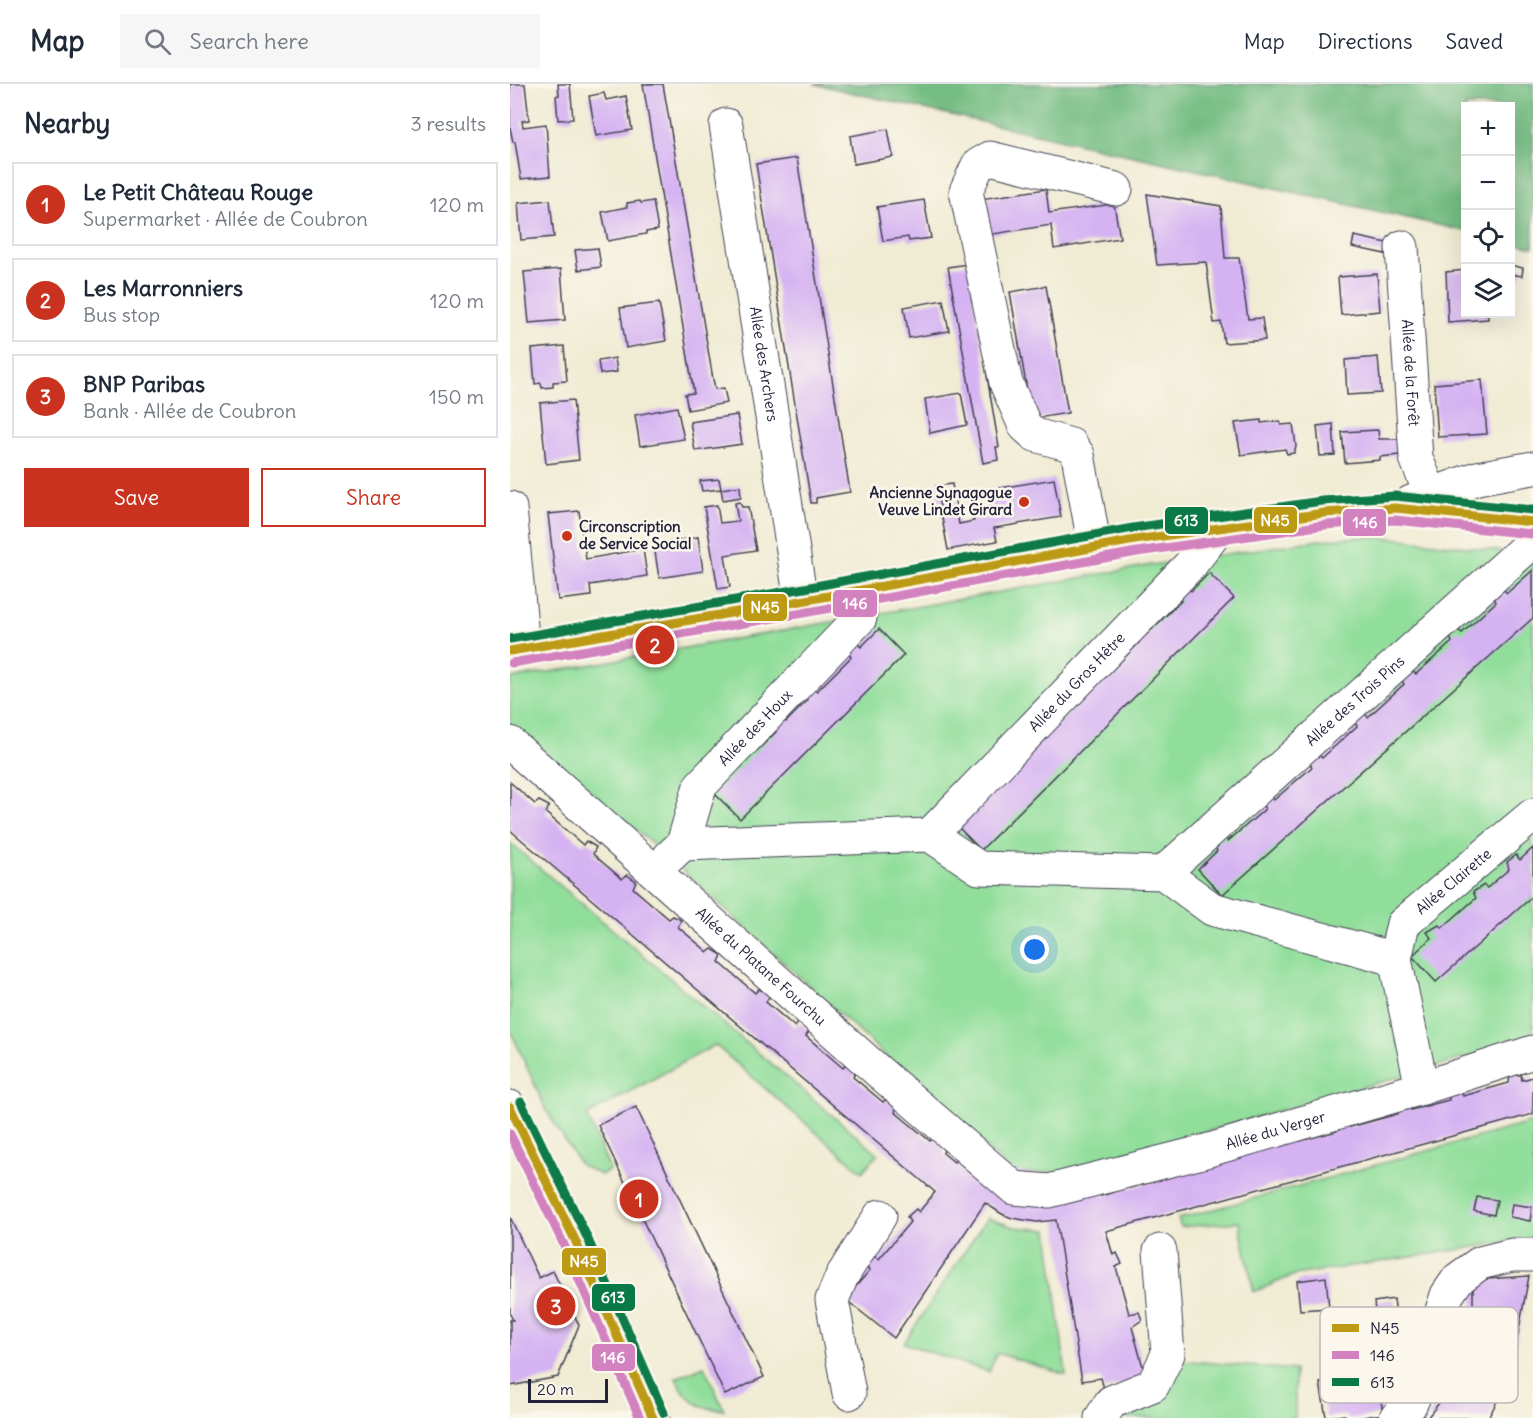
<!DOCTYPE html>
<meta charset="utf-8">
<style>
:root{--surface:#fff;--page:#f6f6f7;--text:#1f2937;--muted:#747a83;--line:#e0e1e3;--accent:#c8321e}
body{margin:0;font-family:Delius,sans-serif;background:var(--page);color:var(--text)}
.controls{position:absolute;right:18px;top:18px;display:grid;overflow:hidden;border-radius:0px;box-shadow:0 6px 24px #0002}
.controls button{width:54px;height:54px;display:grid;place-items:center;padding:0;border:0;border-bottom:2px solid var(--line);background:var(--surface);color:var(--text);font:30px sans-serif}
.scale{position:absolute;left:18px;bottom:15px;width:80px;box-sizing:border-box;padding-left:6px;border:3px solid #22223b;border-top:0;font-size:16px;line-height:21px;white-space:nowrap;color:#22223b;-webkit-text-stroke:4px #fbf7ec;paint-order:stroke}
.you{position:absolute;left:525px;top:866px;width:21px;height:21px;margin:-15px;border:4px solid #fff;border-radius:50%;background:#1a73e8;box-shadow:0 0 0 9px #1a73e833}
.badge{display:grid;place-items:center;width:39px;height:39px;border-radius:50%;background:var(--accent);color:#fff;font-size:20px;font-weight:700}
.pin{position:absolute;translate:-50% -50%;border:3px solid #fff;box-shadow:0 2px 6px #0006}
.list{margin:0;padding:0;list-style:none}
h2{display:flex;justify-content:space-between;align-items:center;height:78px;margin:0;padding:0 24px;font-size:26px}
h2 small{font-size:20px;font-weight:400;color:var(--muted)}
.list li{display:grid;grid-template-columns:39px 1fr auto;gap:18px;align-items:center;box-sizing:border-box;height:84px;margin:0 12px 12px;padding:0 12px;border:2px solid var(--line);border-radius:0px}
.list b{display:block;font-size:22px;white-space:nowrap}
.list p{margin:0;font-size:20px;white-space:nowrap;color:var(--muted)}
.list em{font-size:20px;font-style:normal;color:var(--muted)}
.actions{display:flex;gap:12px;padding:18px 24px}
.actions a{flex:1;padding:14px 0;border:2px solid var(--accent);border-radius:0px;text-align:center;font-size:21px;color:var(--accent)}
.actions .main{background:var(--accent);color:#fff}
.icon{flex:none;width:33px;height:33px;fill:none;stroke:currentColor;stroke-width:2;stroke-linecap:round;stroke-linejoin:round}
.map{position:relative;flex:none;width:1023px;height:1334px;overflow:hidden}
header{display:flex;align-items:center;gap:36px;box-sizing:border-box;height:84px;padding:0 30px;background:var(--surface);border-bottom:2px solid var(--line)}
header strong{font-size:28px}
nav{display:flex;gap:33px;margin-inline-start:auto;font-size:21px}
.search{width:420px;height:54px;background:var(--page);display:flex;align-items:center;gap:15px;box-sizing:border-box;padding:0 21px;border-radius:0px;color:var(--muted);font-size:22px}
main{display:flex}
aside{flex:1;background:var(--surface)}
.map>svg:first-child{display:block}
</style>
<header>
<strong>Map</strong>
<div class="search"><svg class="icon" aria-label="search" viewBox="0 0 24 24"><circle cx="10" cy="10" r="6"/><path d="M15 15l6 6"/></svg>Search here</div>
<nav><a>Map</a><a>Directions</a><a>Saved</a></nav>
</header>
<main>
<aside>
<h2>Nearby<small>3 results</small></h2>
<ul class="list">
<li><span class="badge">1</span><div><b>Le Petit Château Rouge</b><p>Supermarket · Allée de Coubron</p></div><em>120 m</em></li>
<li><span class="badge">2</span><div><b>Les Marronniers</b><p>Bus stop</p></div><em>120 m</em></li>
<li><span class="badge">3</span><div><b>BNP Paribas</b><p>Bank · Allée de Coubron</p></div><em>150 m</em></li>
</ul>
<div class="actions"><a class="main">Save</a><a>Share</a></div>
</aside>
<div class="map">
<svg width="1023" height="1334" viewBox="0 0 1023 1334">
<rect width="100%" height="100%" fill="#fbf7ec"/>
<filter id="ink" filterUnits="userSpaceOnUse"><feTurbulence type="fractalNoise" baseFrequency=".0167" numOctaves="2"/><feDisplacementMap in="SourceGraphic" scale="12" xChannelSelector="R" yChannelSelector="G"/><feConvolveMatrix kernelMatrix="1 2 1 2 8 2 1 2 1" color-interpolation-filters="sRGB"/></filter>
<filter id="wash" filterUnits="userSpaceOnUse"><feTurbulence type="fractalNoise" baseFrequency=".008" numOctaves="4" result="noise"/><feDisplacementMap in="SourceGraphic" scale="24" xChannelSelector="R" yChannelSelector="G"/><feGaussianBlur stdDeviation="1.35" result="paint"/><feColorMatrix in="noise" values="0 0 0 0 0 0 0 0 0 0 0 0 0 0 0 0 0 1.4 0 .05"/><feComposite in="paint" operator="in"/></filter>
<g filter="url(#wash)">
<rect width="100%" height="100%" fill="#f0ebd3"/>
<!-- green -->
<g fill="#91de9b" stroke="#5a806b" stroke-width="1.5">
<polygon points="853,453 883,454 1023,471 1023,955 557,1087 505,1090 156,771 0,640 0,595 642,481 809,456"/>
<polygon points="0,759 368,1070 352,1088 205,961 77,1031 100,1086 91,1091 70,1081 36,1026 0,945"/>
<polygon points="1023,1038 1023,1154 784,1191 744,1208 729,1138 671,1143 668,1135"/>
<polygon points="477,1134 504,1143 538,1146 556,1291 487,1269 479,1288 394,1259"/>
<polygon points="668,1276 785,1286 785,1334 605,1334"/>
<path d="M194 1282 214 1326C190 1325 176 1317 166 1294Z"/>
</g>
<!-- forest -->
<polygon fill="#74bd83" stroke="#4b705f" stroke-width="1.5" points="304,0 1023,0 1023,163 1001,158 1000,22 956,22 955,147"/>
<g id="blocks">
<!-- building -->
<g fill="#d5b2f2">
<polygon points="0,0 15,0 19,36 12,37 13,43 36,40 40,92 11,95 5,58 3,58 0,44"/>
<polygon points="48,0 60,0 63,35 48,36 46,12 49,11"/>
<polygon points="133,0 153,0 203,295 205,305 214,304 217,319 178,326 175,310 184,309 182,298"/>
<polygon points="94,9 96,16 116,12 122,46 86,52 79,12"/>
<polygon points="378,45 383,73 344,80 340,52"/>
<polygon points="287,74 340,408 306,414 306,419 301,419 246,80"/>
<polygon points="536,105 539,129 604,120 610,154 544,165 541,141 477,151 470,115"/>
<polygon points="637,110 711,122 715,174 729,174 738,235 752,234 755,256 714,259 711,238 704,239 696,178 647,181"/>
<polygon points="40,116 44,153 11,156 8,119"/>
<polygon points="414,116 421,154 399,157 398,153 373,157 367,123"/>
<polygon points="130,117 131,119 143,117 148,146 136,148 136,150 98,157 92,128 117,123 117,119"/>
<polygon points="844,152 877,159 875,170 842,163"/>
<polygon points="88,164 91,183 68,186 65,166"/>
<polygon points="458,180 489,363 486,363 488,376 473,379 438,183"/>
<polygon points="1000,181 1013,184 1012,192 1000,190"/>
<polygon points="51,185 55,236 19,239 14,188"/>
<polygon points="956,186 956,230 978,230 978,235 938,238 936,188"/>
<polygon points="867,190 870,227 831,231 828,193"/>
<polygon points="536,202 558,329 522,335 500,208"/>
<polygon points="433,216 439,247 399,254 394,223"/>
<polygon points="149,219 156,257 116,264 110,224"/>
<polygon points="54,262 57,297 43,298 43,303 32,304 31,299 25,300 22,265"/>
<polygon points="868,273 871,309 837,311 835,276"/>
<polygon points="105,274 107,288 90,290 88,277"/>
<polygon points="972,296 977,350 928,353 924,300"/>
<polygon points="451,309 457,341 420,349 415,315"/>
<polygon points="63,316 69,376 36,380 30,319"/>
<polygon points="167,323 174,355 130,362 125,331"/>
<polygon points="227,331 232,360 185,367 180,338"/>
<polygon points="751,336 751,339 770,337 771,341 783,340 786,362 784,369 777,370 775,365 731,371 725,339"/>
<polygon points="823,340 825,371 810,372 807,342"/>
<polygon points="868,346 869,355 889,355 890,371 870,373 870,376 835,379 832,348"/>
<polygon points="209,395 211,405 192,407 190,397"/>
<polygon points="544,395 551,433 484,444 487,457 438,466 426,402 442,400 449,440 464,437 463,432 482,429 478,406"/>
<polygon points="230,402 231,413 213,416 211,405"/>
<polygon points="230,418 232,423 238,423 246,466 215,471 220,503 208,505 194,423 207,421 210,439 228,437 225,419"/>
<polygon points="69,427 76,475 133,465 137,492 80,501 81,512 48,516 38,430"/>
<polygon points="188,453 193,487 149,494 144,461"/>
<polygon points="1023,486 1023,534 712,811 688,785 707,767 704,760 714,754 718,757 755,725 751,717 761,712 764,716 802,683 798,676 808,670 812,674 847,642 844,635 854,629 858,633 894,600 891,594 902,587 906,590 942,558 939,551 948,546 952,549 986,518 983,511 993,505 997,509"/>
<polygon points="699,489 724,514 471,766 446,741 629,559 624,552 634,547 637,550 671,517 667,510 677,503 681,507"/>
<polygon points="369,545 394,571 230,735 204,709 266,648 261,641 272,634 276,638 298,616 294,610 303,603 307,607 341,573 337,566 347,559 351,563"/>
<polygon points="0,698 25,720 29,717 39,722 36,729 73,761 76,757 86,763 83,770 112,795 117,791 126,797 123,804 159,835 163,832 171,836 168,843 198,868 202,865 212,871 209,878 245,909 249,905 260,911 256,918 285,943 288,939 300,946 296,952 333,984 336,980 347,986 343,993 373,1018 376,1015 387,1022 385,1028 420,1057 423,1054 435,1061 433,1069 444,1078 448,1074 590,1106 591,1112 605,1108 605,1099 617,1099 620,1104 665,1092 789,1052 790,1057 827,1047 827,1039 839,1038 840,1043 888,1030 889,1021 900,1021 901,1026 939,1016 939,1006 951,1006 953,1012 999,999 1000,990 1011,991 1012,996 1023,993 1023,1030 596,1147 603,1171 607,1169 612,1180 606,1183 619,1230 629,1228 632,1236 622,1243 636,1294 594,1305 591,1294 572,1297 546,1136 527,1138 502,1134 492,1130 475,1119 384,1254 335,1215 360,1186 355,1181 365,1172 369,1175 400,1138 397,1133 406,1125 409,1128 425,1108 0,746"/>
<polygon points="1023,764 1023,812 926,898 902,872 921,854 917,848 929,841 932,844 966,814 963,808 974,801 977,804 999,785 997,778 1006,771 1010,776"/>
<polygon points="126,1023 254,1293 215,1311 88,1041"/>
<polygon points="967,1113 987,1116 984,1131 964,1127"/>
<polygon points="1002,1120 1022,1123 1020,1137 1000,1133"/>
<polygon points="0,1133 29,1194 43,1187 69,1241 48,1293 0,1302 0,1236 3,1236 0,1230"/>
<polygon points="1019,1192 1002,1282 991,1310 978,1334 917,1334 933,1314 954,1270 963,1232 963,1196"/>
<polygon points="816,1193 819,1224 790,1226 787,1197"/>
<polygon points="884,1215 887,1238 845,1244 843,1229 865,1227 864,1218"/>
<polygon points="867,1291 873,1330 846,1334 836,1334 835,1331 816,1333 810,1299"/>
</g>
</g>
</g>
<g filter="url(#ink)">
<use href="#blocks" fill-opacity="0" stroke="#414052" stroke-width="1.5"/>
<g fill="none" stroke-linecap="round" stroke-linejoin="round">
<!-- minor casing -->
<g stroke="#414052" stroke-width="35">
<g id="minor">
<path id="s1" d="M216 41 291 517"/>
<path id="s2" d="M892 163 906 374 921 411"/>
<polyline points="901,418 967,394 1023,384"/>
<polyline points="0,424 13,564"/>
<polyline points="585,464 568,371 561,361 525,351 515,342 496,299 456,107 468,81 480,74 606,105"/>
<polyline points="0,567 291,517 625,456 814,429 885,424 1023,438"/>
<path id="s3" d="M0 659 369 988 504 1104 539 1107 692 1068 912 1004 1023 968"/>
<path id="s4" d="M420 751 681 480 709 444"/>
<polyline points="173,760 420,751 469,784 653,789 702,825 885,875 912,1004"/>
<path id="s5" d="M159 773 173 760 190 702 350 534V506"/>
<path id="s6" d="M653 789 1019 461 1022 438"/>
<path id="s7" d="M885 875 893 840 1023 731"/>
<polyline points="0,1023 65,1156 143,1334"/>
<polyline points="339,1309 322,1216 332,1192 370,1132"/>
<polyline points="591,1334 601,1318 643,1301 658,1270 650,1167"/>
<polyline points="886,1334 900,1321 905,1310 937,1211 948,1195 970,1179 1002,1171 1023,1171"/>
</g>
</g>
<!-- minor -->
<use href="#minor" stroke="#fff" stroke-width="33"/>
<!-- bus-1 casing -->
<g stroke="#fbf7ec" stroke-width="14">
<g id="bus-1">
<polyline points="0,567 291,517 625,456 814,429 885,424 1023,438"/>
<polyline points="0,1023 65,1156 143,1334"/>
</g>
</g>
<!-- bus-2 casing -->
<g stroke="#fbf7ec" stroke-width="14">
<g id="bus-2">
<polyline points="2,579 293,529 627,468 815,441 885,436 1022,450"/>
<polyline points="0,1050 54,1161 130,1334"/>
</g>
</g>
<!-- bus-3 casing -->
<g stroke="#fbf7ec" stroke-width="14">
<g id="bus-3">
<polyline points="0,555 289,505 623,444 812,417 885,412 1023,426"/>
<polyline points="11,1018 76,1151 154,1329"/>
</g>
</g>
<!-- bus-1 -->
<use href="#bus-1" stroke="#bd9a13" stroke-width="9"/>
<!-- bus-2 -->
<use href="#bus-2" stroke="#d282be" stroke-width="9"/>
<!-- bus-3 -->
<use href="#bus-3" stroke="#097a47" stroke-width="9"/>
</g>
</g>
<!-- markers -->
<g fill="#c8321e" stroke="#fbf7ec" stroke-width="2">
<circle cx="514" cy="418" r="6"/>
<circle cx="57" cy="452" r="6"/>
</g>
<g text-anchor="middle" stroke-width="5" stroke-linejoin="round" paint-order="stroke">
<!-- street labels -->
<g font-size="15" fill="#22223b" stroke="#fbf7ec">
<text dy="5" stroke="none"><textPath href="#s1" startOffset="242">Allée des Archers</textPath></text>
<text dy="5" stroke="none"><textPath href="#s2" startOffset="126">Allée de la Forêt</textPath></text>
<text dy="5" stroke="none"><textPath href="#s4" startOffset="212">Allée du Gros Hêtre</textPath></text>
<text dy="5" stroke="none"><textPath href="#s6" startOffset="258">Allée des Trois Pins</textPath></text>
<text dy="5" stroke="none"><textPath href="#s5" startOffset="160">Allée des Houx</textPath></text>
<text dy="5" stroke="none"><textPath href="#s7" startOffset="102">Allée Clairette</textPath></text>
<text dy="5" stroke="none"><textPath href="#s3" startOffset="336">Allée du Platane Fourchu</textPath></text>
<text dy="5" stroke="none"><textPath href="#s3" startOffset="942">Allée du Verger</textPath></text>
</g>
<!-- poi labels -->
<g font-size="15" font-weight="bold" fill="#22223b" stroke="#fbf7ec" text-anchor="end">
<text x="502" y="414">Ancienne Synagogue<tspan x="502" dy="17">Veuve Lindet Girard</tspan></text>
<text x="69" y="448" text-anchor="start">Circonscription<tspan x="69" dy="17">de Service Social</tspan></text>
</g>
</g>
<!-- legend -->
<rect x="810" y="1223" width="198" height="96" rx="9" fill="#fbf7ec" stroke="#bab7b7" stroke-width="1.5"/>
<rect x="822" y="1240" width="27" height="8" fill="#bd9a13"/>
<rect x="822" y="1267" width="27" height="8" fill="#d282be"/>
<rect x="822" y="1294" width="27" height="8" fill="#097a47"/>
<g font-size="16" fill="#22223b">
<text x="860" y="1250">N45</text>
<text x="860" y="1277">146</text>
<text x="860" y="1304">613</text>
</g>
<g stroke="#fbf7ec" stroke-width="2">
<rect x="743" y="422" width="45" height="28" rx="6" fill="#bd9a13"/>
<rect x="654" y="422" width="45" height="29" rx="6" fill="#097a47"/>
<rect x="832" y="424" width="45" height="29" rx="6" fill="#d282be"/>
<rect x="322" y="505" width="46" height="29" rx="6" fill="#d282be"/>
<rect x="232" y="509" width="46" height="29" rx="6" fill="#bd9a13"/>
<rect x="51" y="1163" width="46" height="29" rx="6" fill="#bd9a13"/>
<rect x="81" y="1199" width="45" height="29" rx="6" fill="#097a47"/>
<rect x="81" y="1259" width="45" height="29" rx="6" fill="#d282be"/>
</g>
<g font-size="16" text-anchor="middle" font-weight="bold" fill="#fff">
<text x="765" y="442">N45</text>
<text x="676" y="442">613</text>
<text x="855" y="444">146</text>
<text x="345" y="525">146</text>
<text x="255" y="529">N45</text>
<text x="74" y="1183">N45</text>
<text x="103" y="1219">613</text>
<text x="103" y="1279">146</text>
</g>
</svg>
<div class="controls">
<button>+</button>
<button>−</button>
<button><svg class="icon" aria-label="locate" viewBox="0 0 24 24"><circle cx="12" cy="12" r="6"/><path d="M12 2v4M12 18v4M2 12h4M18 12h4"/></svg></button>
<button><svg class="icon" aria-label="layers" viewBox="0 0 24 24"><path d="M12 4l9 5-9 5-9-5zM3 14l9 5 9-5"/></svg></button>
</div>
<div class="scale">20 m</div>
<div class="you"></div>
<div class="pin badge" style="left:129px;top:1115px">1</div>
<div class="pin badge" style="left:145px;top:561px">2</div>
<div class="pin badge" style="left:46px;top:1222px">3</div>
</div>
</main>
